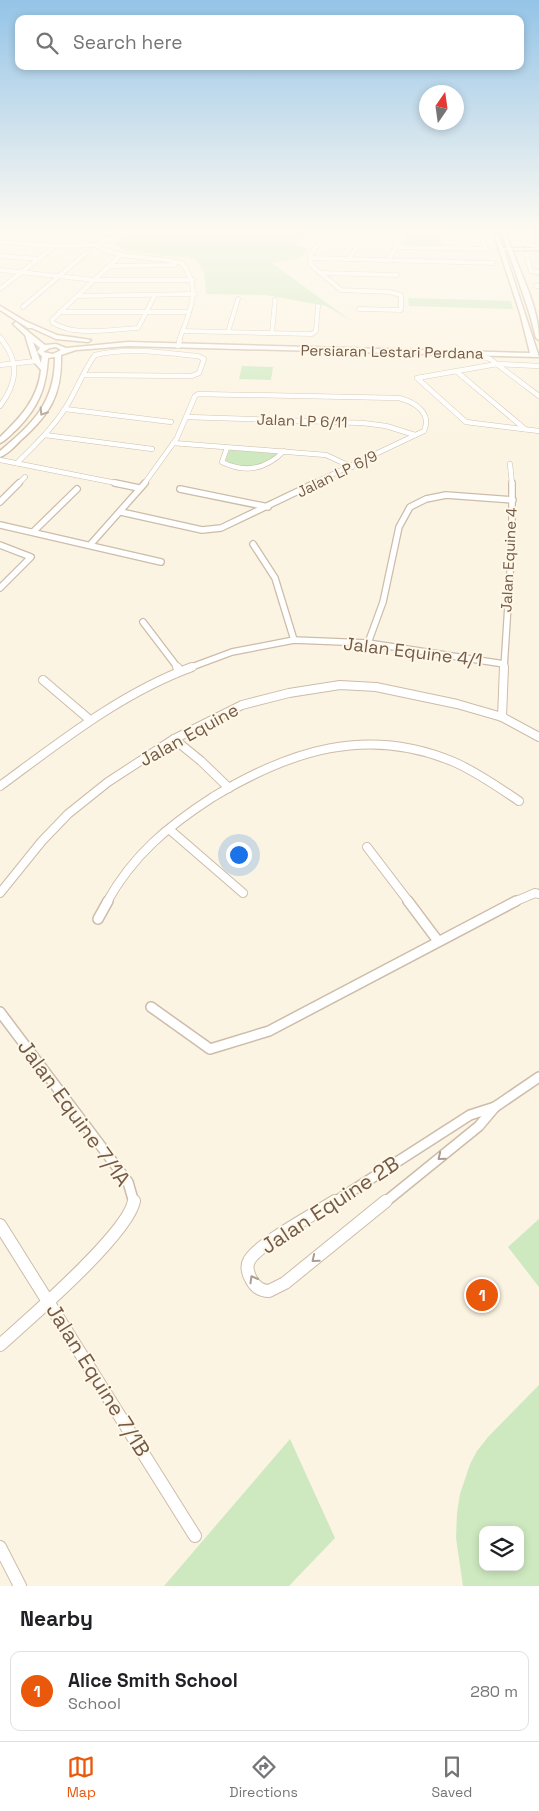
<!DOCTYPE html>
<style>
:root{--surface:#fff;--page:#f2f2f2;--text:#202124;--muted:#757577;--line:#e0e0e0;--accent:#ea580c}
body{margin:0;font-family:"Space Grotesk",sans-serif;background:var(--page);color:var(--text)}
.controls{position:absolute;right:15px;bottom:15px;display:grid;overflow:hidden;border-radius:10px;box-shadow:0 2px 8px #0003}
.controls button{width:45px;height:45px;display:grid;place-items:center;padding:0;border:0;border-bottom:1px solid var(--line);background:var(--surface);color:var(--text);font:25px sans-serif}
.compass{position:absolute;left:419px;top:85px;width:45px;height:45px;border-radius:50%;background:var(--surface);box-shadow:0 2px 8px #0003;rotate:13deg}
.you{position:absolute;left:238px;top:854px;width:18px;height:18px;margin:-12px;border:4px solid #fff;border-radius:50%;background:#1a73e8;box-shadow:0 0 0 8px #1a73e833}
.badge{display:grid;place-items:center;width:32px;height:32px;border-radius:50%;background:var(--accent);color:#fff;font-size:16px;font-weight:700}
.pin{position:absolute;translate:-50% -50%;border:2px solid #fff;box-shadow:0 1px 5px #0006}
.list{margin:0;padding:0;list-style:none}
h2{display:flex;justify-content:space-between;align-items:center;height:65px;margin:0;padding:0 20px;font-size:21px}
h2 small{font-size:16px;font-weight:400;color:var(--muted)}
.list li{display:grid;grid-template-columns:32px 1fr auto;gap:15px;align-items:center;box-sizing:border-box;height:80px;margin:0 10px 10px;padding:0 10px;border:1px solid var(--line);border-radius:10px}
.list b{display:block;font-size:19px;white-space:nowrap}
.list p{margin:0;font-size:16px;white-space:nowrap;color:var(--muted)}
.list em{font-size:16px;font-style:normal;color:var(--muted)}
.icon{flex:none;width:28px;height:28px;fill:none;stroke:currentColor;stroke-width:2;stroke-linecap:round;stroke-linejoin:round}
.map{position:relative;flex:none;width:539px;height:1586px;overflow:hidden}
.search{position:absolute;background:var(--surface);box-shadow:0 2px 8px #0003;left:15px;right:15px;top:15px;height:55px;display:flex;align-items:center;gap:12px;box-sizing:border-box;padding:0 18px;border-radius:10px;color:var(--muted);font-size:19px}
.sheet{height:155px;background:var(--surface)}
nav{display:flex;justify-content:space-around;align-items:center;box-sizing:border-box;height:70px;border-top:1px solid var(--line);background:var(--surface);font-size:14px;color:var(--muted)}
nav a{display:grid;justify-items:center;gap:2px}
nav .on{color:var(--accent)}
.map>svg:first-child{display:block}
</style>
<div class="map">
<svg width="539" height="1586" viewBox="0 0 539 1586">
<rect width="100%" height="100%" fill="#fcf4e2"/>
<!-- green -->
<g fill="#cee9c0" fill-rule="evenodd">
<polygon points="135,228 310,228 295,246 309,247 301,258 272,263 350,320 326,306 266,295 206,294 204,272 195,259 127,251 114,245"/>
<polygon points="412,229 425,229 425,233 439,234 441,246 401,245"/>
<polygon points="408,298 511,301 513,309 409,306"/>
<polygon points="242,366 273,367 271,380 239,379"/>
<path d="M230 449 278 452C267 468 241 471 225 460Z"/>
<polygon points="539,1219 539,1287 508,1247"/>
<path d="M539 1385V1586H463L456 1538 457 1513 460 1494 470 1464 477 1451 488 1437ZM483 1530H520V1567H483Z"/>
<polygon points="290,1439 335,1538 289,1586 164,1586"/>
</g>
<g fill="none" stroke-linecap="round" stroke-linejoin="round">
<!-- street-far5 casing -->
<g stroke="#cdbca9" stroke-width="5">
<g id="street-far5">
<path d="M0 228 67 234 114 233 119 236 95 245C122 261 152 255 182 263 203 291 189 311 179 341"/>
<polyline points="333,228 311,253 311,265 341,290 390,292 401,295 401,310 359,309"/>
<polyline points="520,228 525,244 539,246"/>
<polyline points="445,230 447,249"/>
<polyline points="0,242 55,246 95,245"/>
<polyline points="395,247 486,249 479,232 431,228"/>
<polyline points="526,254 531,271 539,272"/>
<polyline points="0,256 38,259"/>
<polyline points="120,256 77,296 195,294"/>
<polyline points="312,258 493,263"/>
<polyline points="348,259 371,228"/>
<polyline points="387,261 409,228"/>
<polyline points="111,266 175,265"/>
<polyline points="0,270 95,280 193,280"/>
<polyline points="320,273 397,275"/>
<polyline points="536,286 539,286"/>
<polyline points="0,289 55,246"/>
<path d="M77 296 52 320 53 323C77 337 111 329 138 328L155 295"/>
<polyline points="23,307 86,253"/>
<polyline points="59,312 189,312"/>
<polyline points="183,331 312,334 316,331 318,306"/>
<polyline points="228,332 238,299"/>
<polyline points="272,333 275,300"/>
<polyline points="0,337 3,341"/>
</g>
</g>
<!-- street-far4 casing -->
<g stroke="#cdbca9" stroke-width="5.5">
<g id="street-far4">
<polyline points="178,346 180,340"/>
<polyline points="475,354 490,359 539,396"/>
<polyline points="0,365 36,361"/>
<polyline points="539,366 497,364 417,378 466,422 539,431"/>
<polyline points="456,371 525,429"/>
<path d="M0 406C17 383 20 363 2 340"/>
<polyline points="65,409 171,422"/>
<polyline points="187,417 363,423 386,426 415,435"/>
<polyline points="45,435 152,449"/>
<polyline points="173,443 326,455 352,467"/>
<path d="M227 448 222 462C246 474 266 469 284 451"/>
<polyline points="0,460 121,484"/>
<path d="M17 463C34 446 53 428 66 407 77 390 83 371 95 355 128 347 165 353 198 356L204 359 199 373 192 376 83 375"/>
<polyline points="510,464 512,484"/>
<polyline points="18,484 25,477"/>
<path d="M144 484 177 438 195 396 198 394 399 398C415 402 432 413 424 431L312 484"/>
</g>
</g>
<!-- street-far3 casing -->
<g stroke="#cdbca9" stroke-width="8">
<g id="street-far3">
<polyline points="115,483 139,488"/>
<polyline points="180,489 268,507"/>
<polyline points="0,502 19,483"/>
<polyline points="121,512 202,530 221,528 315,483"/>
<polyline points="0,525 161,562"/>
<polyline points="33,532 77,489"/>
<polyline points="253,544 275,578 294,640"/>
<polyline points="0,545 31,557 0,588"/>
<polyline points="90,545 145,483"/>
<polyline points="143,622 178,668"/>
<polyline points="368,643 383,602 399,527 410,507 426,499 446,495 513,500"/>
<polyline points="189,668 232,652 294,640 368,643 504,664"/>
<polyline points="504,668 512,542 512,483"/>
</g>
</g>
<!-- street-far2 casing -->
<g stroke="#cdbca9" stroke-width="10">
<g id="street-far2">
<polyline points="177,667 180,671"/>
<polyline points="43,680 90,720"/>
<polyline points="502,717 504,667"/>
<polyline points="174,739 201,761 229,788"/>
<path d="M0 786C60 742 121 693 192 667"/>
<polyline points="169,829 243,893"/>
<polyline points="367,847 409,902"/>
<polyline points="0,893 42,841 68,814 108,782 174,739 242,705 289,693 340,685 376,687 457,704 502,717 539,737"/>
<path d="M107 902C133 855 168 826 213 797 289 751 367 725 454 762 477 772 498 787 519 801"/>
<polyline points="514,902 535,893 539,894"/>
</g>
</g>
<!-- street-far1 casing -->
<g stroke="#cdbca9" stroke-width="12">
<g id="street-far1">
<polyline points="408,901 438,941"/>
<polyline points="98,919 108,901"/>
<polyline points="151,1007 210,1049 269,1031 516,901"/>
<polyline points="0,1012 128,1182 134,1203"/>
<polyline points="495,1107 539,1077"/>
<polyline points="333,1203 470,1115 495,1107"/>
<polyline points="384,1203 479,1126 495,1107"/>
</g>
</g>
<!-- street casing -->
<g stroke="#cdbca9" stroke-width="14">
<g id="street">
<path d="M335 1201C318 1212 256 1245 249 1261 246 1266 248 1274 251 1279 255 1287 261 1291 269 1291L285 1283 386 1201"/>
<polyline points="0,1225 195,1536"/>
<path d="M0 1345C28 1320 128 1234 134 1201"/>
<polyline points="0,1547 20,1586"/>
</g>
</g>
<!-- secondary casing -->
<g stroke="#d0bda6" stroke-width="3">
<g id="secondary">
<path d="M492 228H496L503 248H507L500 228H504L511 248H539V250H512C523 279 539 309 539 340L536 338 530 315 508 250H504L539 357 128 346 76 350 61 355C62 395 50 414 21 440 15 446 8 454 0 457V451C33 423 55 403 55 357L48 358C46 388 39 406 18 428 12 433 7 440 0 443V437C20 418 38 399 41 370L33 361 25 335 13 324 16 322 45 345 56 344 66 348 128 342 530 353 520 313ZM33 342 40 348 37 352 42 356 41 363ZM56 347 61 350 53 354 43 352 50 348Z"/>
<polygon points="0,306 25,321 57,335 91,340 88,342 56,339 32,328 28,328 0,310"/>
</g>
</g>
<!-- street-far5 -->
<use href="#street-far5" stroke="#fff" stroke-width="4"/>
<!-- street-far4 -->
<use href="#street-far4" stroke="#fff" stroke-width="4.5"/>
<!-- street-far3 -->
<use href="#street-far3" stroke="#fff" stroke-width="5.5"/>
<!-- street-far2 -->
<use href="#street-far2" stroke="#fff" stroke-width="8"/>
<!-- street-far1 -->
<use href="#street-far1" stroke="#fff" stroke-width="9"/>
<!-- street -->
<use href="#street" stroke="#fff" stroke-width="12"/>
<!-- secondary -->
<use href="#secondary" fill="#fff" fill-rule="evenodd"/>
</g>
<!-- one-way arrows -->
<defs><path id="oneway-chevron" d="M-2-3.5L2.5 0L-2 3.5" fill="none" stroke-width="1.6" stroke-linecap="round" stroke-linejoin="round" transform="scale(1.25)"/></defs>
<g stroke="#ab9d91">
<use href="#oneway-chevron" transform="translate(43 412) rotate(123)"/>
<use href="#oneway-chevron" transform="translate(441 1157) rotate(141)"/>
<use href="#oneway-chevron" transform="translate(315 1259) rotate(141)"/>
<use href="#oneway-chevron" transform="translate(253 1279) rotate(-120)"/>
</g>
<!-- sky -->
<linearGradient id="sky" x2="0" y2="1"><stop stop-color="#94c4e7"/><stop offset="0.51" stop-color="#fefaf2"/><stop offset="1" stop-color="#fefaf2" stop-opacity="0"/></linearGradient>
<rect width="539" height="450" fill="url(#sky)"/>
<g text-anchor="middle" stroke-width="4" stroke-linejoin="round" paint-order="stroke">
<!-- far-street labels -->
<g font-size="15" fill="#735b48" stroke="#fff8e8">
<text transform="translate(392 352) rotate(1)" y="5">Persiaran Lestari Perdana</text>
<text transform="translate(302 421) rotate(2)" y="5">Jalan LP 6/11</text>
<text transform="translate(337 474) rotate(-26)" y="5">Jalan LP 6/9</text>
<text transform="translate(509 560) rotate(-87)" y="5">Jalan Equine 4</text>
</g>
<!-- street labels -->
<g font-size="18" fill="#735b48" stroke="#fff8e8">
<text transform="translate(413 652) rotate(7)" y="6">Jalan Equine 4/1</text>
<text transform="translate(189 735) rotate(-29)" y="6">Jalan Equine</text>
</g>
<!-- near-street labels -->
<g font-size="21" fill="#735b48" stroke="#fff8e8">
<text transform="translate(74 1113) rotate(54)" y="7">Jalan Equine 7/1A</text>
<text transform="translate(330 1205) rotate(-33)" y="7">Jalan Equine 2B</text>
<text transform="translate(98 1380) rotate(58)" y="7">Jalan Equine 7/1B</text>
</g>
</g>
</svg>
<div class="controls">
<button><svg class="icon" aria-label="layers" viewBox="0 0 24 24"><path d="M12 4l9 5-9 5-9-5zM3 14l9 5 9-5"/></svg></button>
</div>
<svg class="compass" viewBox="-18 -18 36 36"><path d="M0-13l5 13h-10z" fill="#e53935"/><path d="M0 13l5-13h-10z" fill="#757577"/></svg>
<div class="you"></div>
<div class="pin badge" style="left:482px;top:1295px">1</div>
<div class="search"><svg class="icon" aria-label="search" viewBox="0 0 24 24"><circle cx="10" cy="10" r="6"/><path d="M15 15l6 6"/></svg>Search here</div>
</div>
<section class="sheet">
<h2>Nearby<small></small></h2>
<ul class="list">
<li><span class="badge">1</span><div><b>Alice Smith School</b><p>School</p></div><em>280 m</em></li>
</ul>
</section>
<nav>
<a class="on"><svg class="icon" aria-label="map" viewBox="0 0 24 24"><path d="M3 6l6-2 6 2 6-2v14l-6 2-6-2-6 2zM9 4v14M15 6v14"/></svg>Map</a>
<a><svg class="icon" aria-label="directions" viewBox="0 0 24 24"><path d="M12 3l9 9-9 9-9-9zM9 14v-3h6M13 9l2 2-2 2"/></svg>Directions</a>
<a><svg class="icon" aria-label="saved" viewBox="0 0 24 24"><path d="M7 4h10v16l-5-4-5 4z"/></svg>Saved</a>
</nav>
